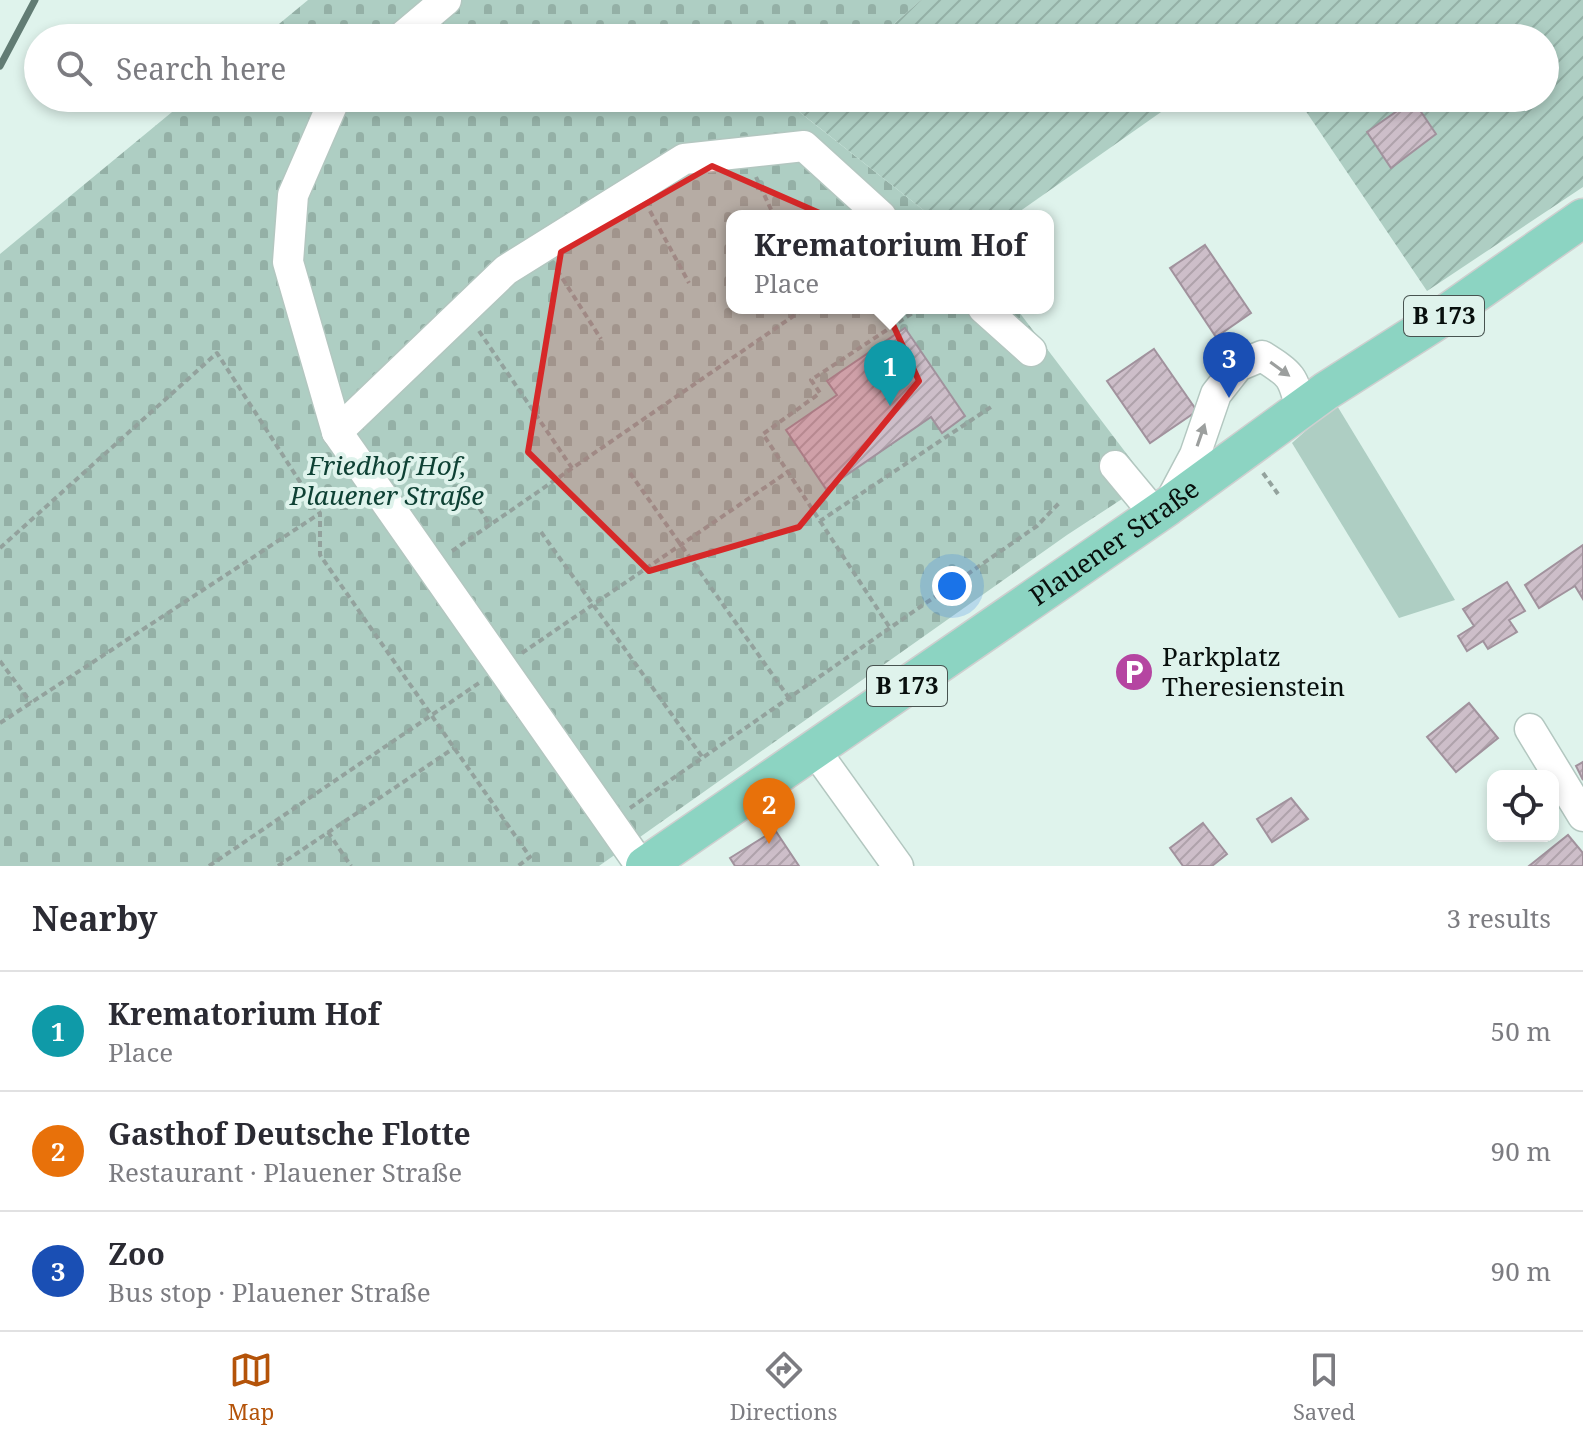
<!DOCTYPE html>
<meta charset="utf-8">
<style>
:root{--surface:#fff;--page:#f2f2f3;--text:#2b2b33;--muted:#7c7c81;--line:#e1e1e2;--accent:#b45309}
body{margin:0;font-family:"Noto Serif",serif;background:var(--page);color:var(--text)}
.controls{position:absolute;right:24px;bottom:24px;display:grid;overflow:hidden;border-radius:16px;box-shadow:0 4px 12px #0003}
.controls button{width:72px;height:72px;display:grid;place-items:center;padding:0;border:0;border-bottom:2px solid var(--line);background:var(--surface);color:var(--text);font:40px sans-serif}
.you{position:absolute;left:952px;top:586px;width:28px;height:28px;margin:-20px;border:6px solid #fff;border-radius:50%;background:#1a73e8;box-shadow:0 0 0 12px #1a73e833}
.badge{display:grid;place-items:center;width:52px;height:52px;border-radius:50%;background:var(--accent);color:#fff;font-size:26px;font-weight:700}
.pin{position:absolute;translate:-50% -66px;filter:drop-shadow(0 2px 4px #0008)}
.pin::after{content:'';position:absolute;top:42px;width:28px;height:24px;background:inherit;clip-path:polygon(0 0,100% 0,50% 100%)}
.popup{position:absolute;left:726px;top:210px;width:328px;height:104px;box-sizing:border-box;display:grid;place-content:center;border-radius:16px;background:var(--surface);filter:drop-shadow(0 2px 6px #0005);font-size:26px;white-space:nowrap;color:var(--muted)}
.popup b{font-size:30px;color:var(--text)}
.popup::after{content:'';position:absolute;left:50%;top:100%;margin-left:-16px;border:16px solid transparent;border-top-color:var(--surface)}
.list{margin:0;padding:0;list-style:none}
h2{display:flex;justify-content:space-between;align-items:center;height:104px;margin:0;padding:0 32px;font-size:34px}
h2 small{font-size:26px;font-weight:400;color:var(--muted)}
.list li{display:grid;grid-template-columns:52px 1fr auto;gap:24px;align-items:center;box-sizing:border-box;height:120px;padding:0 32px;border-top:2px solid var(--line)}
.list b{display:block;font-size:30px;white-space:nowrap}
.list p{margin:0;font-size:26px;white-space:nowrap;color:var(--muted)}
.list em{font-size:26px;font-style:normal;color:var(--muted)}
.icon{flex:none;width:44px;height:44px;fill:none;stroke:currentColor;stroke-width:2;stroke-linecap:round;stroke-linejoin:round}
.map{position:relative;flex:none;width:1583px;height:866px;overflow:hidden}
.search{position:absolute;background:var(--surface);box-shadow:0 4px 12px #0003;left:24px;right:24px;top:24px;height:88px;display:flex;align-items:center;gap:20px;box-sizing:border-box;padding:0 28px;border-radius:44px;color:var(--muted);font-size:30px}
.sheet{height:464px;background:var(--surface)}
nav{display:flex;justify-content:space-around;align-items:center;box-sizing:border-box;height:112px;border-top:2px solid var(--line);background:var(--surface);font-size:22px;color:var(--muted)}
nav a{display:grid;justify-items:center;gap:4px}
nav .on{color:var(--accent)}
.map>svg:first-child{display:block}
</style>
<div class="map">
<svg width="1583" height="866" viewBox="0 0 1583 866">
<defs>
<pattern id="cemetery-stones" width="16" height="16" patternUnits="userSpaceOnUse" patternTransform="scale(2)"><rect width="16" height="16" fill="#aecec3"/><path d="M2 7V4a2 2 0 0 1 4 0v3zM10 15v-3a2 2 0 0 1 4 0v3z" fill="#94b0a6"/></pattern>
<pattern id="garden-furrows" width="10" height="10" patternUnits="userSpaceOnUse" patternTransform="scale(2)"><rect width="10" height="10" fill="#aecec3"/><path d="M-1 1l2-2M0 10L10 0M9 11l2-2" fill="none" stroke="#94b0a6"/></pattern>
<pattern id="building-hatch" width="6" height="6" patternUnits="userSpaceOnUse" patternTransform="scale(2)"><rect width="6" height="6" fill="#cdbec9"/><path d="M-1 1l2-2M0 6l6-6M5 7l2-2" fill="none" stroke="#afa2ab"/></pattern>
</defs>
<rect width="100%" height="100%" fill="#dff3ec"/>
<!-- green -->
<polygon fill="#aecec3" points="1336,404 1455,600 1399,618 1292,443"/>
<!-- cemetery -->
<g fill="url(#cemetery-stones)">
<polygon points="308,0 921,0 878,38 262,38"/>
<polygon points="189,98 811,98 798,111 931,216 732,216 732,308 1016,308 1148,482 1067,535 599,866 0,866 0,254"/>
</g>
<!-- garden -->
<g fill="url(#garden-furrows)">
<polygon points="921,0 1583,0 1583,187 1427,291 1297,98 1545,98 1545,38 878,38"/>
<polygon points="811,98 1181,98 1013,216 931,216 797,110"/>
</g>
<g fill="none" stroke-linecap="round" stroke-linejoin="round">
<!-- stream -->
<polyline stroke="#627c74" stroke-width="7" points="0,66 35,0"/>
</g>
<!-- building -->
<g fill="url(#building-hatch)" stroke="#a1929d" stroke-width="2">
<polygon points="1413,100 1436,134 1391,168 1367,132"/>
<polygon points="1205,245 1251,313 1216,337 1170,268"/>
<polygon points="905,328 965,416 942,433 931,417 826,489 786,430 837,395 827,381"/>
<polygon points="1154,349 1197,411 1150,443 1107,381"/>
<polygon points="1583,545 1583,599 1575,586 1539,608 1525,585"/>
<polygon points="1507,582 1525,611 1509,620 1517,632 1488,649 1483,641 1467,651 1458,636 1474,626 1463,609"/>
<polygon points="1469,703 1498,738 1456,772 1427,737"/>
<polygon points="1583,762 1583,780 1576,766"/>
<polygon points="1291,798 1308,819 1272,842 1257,819"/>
<polygon points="1203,823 1227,854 1212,866 1183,866 1170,848"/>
<polygon points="775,830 799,866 735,866 730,858"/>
<polygon points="1568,835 1583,853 1583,866 1529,866"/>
</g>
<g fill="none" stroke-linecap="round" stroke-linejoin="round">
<!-- minor casing -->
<g stroke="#b3c7c0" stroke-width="33">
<g id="minor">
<polyline points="401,38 446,0"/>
<polyline points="339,98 333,103 293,195 288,262 337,432 641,866"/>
<polyline points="983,308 1031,351"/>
<polyline points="337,432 506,270 684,159 804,146 881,216"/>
<polyline points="1115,466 1155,514"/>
<path d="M1170 502 1195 455 1216 394 1238 366 1262 356C1292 375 1293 376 1301 410"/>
<polyline points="1530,729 1583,816"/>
<polyline points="814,749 898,866"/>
</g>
</g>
<!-- major casing -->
<g stroke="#cecfcf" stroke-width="41">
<g id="major">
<path id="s1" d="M645 866 1168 506 1326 391 1433 323 1583 218"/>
</g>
</g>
<!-- path -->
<g stroke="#93a29d" stroke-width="4" stroke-dasharray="6 4" stroke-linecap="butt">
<polyline points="756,177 774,216"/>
<polyline points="650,211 689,283"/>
<polyline points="557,270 601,339"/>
<polyline points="920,308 811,380 820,393 763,434 820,521 994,405"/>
<polyline points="479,331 572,468"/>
<polyline points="447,458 490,525"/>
<polyline points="630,473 789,698"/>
<polyline points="1263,473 1278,494"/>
<polyline points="820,521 890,628"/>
<polyline points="541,532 703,758"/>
<polyline points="0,548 217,353 320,513 320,555 530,857 518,866"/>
<polyline points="452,551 805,308"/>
<polyline points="522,653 789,471"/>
<polyline points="0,661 31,703"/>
<polyline points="0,723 319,514"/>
<polyline points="630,808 1037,526 1061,501"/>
<polyline points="328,832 351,866"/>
<polyline points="209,866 479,683"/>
<polyline points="278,866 454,748"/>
</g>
<!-- minor -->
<use href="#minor" stroke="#fff" stroke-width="30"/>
<!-- major -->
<use href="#major" stroke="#8cd4c2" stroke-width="38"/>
</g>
<!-- one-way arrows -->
<defs><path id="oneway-solid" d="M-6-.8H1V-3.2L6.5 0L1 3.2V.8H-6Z" transform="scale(2)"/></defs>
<g fill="#9c9f9e">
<use href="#oneway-solid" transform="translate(1280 369) rotate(36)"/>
<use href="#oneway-solid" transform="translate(1201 435) rotate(-71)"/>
</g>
<!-- marked area -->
<path fill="#d62828" fill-opacity="0.2" stroke="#d62828" stroke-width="6" stroke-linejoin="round" d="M712 166 847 225 919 381 799 527 649 571 528 452 561 252Z"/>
<!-- icons -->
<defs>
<g id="parking-disc" transform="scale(2)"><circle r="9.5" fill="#b545a1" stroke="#dff3ec"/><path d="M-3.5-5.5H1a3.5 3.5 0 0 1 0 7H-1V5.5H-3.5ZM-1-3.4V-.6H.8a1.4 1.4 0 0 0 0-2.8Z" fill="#fff"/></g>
</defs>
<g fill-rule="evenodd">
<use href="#parking-disc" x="1134" y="672"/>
</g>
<g text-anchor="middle" stroke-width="8" stroke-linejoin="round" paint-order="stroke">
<!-- shield labels -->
<g fill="#dff3ec" stroke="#485350" stroke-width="2">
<rect x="1404" y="296" width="80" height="40" rx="6"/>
<rect x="867" y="666" width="80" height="40" rx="6"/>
</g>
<g font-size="24" font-weight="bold" fill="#080f0d">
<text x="1444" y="324">B 173</text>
<text x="907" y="694">B 173</text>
</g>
<!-- park labels -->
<g font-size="26" font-style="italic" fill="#0e4134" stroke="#dff3ec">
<text x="387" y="475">Friedhof Hof,<tspan x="387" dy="30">Plauener Straße</tspan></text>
</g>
<!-- street labels -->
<g font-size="26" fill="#080f0d" stroke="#dff3ec">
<text dy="9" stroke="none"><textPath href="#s1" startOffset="570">Plauener Straße</textPath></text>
</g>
<!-- poi labels -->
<g font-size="26" fill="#080f0d" stroke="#dff3ec" text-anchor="start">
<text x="1162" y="666">Parkplatz<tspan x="1162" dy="30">Theresienstein</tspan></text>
</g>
</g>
</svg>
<div class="controls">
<button><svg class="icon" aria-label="locate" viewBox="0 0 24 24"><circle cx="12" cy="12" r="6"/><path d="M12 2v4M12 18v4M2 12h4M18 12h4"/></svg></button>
</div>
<div class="you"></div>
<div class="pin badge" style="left:890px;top:406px;background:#0f9aa8">1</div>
<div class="popup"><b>Krematorium Hof</b>Place</div>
<div class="pin badge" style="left:769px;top:844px;background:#e8710a">2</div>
<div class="pin badge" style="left:1229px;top:398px;background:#1a4fb4">3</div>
<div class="search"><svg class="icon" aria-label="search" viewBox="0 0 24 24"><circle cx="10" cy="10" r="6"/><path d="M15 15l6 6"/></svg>Search here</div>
</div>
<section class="sheet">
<h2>Nearby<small>3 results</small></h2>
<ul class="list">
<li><span class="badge" style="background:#0f9aa8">1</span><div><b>Krematorium Hof</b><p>Place</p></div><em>50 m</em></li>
<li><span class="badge" style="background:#e8710a">2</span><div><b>Gasthof Deutsche Flotte</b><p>Restaurant · Plauener Straße</p></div><em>90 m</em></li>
<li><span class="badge" style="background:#1a4fb4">3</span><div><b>Zoo</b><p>Bus stop · Plauener Straße</p></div><em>90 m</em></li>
</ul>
</section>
<nav>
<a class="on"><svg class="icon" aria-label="map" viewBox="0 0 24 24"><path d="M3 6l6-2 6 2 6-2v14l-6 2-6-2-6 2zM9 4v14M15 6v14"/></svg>Map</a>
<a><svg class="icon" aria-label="directions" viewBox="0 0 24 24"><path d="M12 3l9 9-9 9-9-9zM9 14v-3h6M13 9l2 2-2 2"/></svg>Directions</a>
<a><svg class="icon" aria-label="saved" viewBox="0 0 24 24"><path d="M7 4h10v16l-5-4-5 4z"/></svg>Saved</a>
</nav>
